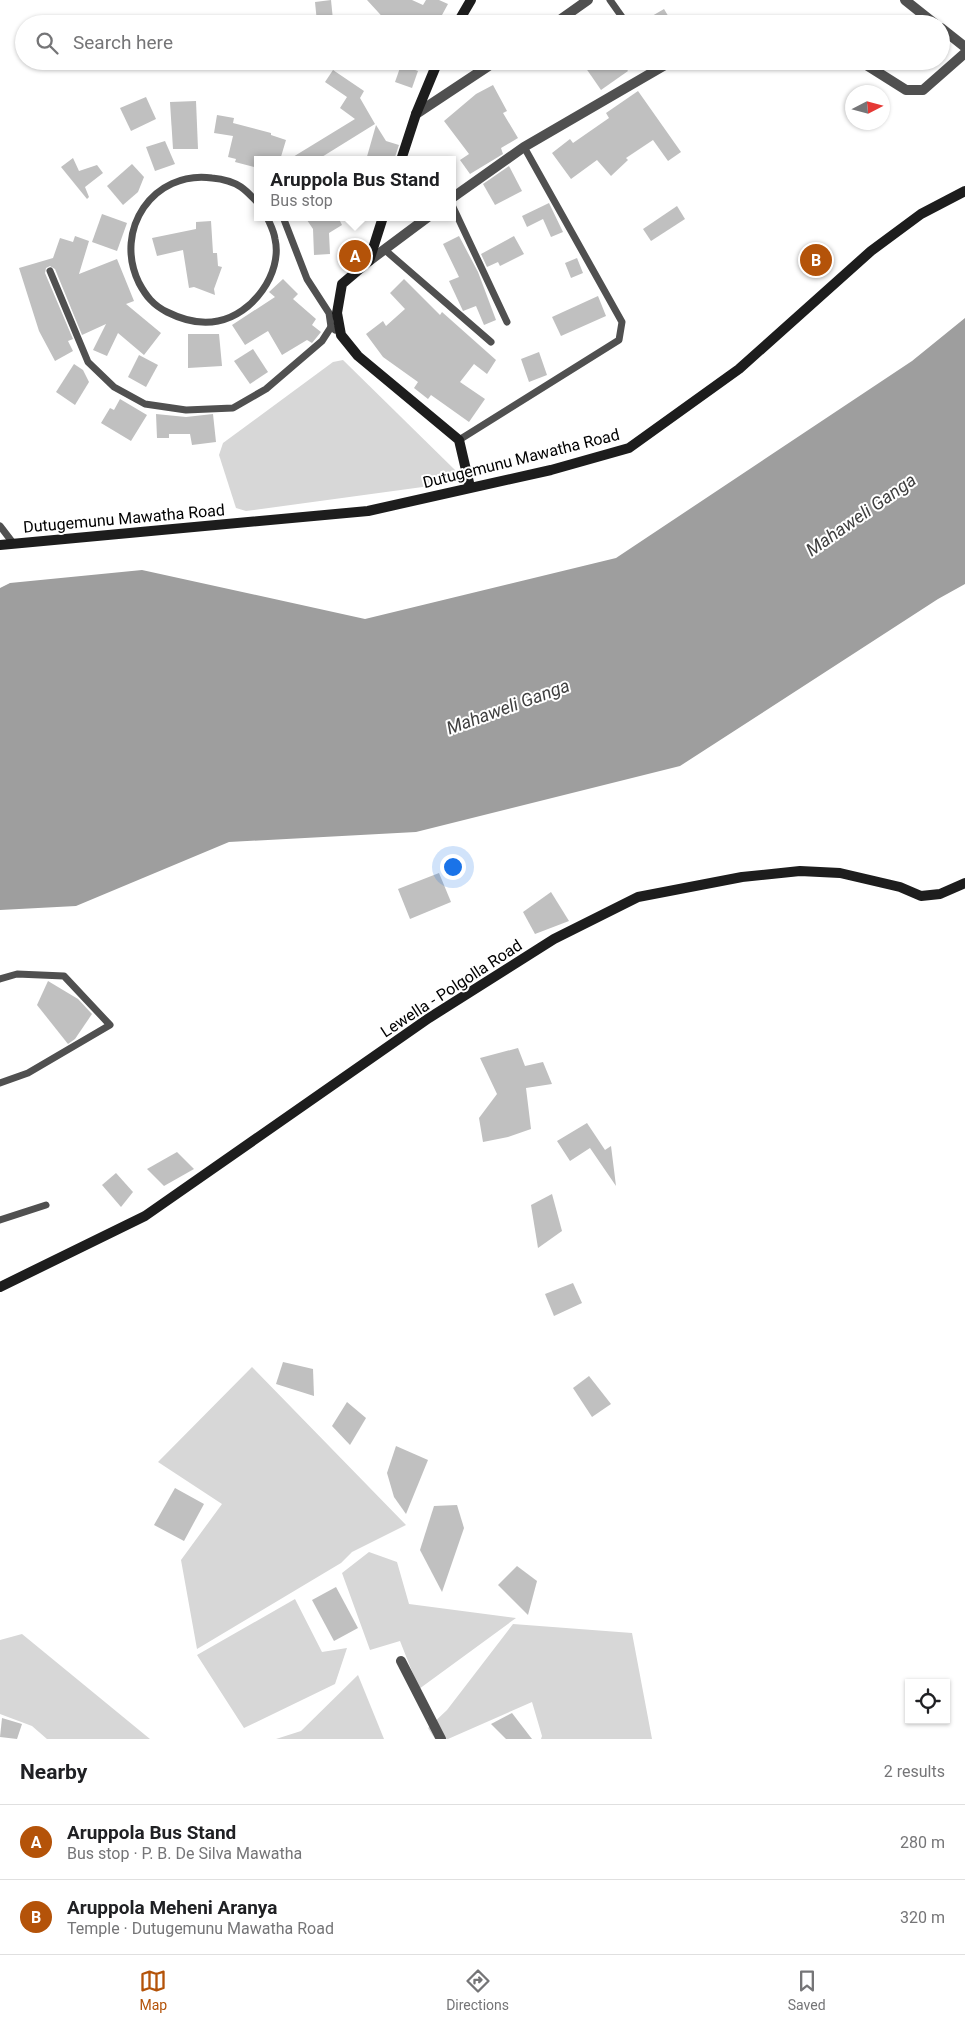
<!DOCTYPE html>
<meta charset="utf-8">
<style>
:root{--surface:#fff;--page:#f2f2f2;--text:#202124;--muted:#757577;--line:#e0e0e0;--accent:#b45309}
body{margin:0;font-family:Roboto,sans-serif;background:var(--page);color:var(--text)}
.controls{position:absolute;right:15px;bottom:15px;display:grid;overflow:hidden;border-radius:0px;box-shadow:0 1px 4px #0004}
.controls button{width:45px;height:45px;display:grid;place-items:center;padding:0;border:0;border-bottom:1px solid var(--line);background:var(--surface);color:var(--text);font:25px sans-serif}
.compass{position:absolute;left:845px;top:85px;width:45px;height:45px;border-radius:50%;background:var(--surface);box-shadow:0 1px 4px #0004;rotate:84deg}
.you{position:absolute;left:452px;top:866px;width:18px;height:18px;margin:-12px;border:4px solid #fff;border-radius:50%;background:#1a73e8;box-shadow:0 0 0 8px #1a73e833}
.badge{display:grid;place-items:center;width:32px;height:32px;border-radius:50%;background:var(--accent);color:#fff;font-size:16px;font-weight:700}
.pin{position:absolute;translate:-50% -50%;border:2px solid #fff;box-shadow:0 1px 5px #0006}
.popup{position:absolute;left:254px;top:156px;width:202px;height:65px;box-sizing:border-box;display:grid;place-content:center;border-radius:0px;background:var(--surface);filter:drop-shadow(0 1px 4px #0005);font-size:16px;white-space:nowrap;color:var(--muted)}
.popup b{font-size:19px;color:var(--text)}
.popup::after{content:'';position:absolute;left:50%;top:100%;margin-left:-10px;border:10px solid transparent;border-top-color:var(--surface)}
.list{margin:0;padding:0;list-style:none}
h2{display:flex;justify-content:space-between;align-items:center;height:65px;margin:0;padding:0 20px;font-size:21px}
h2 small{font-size:16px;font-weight:400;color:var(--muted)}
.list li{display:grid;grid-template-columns:32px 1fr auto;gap:15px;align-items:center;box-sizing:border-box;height:75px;padding:0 20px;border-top:1px solid var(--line)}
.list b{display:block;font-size:19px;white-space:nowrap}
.list p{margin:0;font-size:16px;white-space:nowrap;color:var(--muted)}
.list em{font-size:16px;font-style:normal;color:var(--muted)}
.icon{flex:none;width:28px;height:28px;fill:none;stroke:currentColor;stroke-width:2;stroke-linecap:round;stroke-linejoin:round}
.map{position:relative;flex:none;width:965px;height:1739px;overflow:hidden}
.search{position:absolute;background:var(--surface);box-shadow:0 1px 4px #0004;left:15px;right:15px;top:15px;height:55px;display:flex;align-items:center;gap:12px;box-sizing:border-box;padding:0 18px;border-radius:28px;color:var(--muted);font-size:19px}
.sheet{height:215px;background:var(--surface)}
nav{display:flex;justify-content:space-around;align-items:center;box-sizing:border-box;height:70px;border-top:1px solid var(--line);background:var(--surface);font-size:14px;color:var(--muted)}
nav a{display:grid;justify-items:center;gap:2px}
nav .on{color:var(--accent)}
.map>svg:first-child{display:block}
</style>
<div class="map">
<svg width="965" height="1739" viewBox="0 0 965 1739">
<rect width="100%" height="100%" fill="#fff"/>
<!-- green -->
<g fill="#d7d7d7">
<polygon points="343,360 455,470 452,483 246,511 236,508 219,455 223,443 333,362"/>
<polygon points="252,1367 406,1525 352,1552 341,1563 197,1649 181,1560 222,1504 158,1462"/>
<polygon points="369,1552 397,1562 409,1604 516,1618 419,1689 400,1641 370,1650 342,1573"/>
<polygon points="295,1599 322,1652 347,1648 335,1684 244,1728 197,1655"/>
<polygon points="513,1624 632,1633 652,1739 541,1739 542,1736 532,1702 448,1739 435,1739 428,1728 447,1710"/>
<polygon points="22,1634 150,1739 47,1739 32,1726 0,1714 0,1640"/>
<polygon points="358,1675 384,1739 276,1739 301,1731"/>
</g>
<!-- water -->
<polygon fill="#9e9e9e" points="965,318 965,584 938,599 680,766 416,832 229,842 76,906 0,910 0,588 10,583 142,570 365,619 616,558 912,361"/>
<!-- building -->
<g fill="#c0c0c0">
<polygon points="331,0 333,20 317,22 315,2"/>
<polygon points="367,0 412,0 423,5 426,0 439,0 448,4 442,15 452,19 450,24 389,24"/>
<polygon points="664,9 673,24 657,24 652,16"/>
<polygon points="581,61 621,61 628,71 601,90"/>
<polygon points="401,65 418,71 412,88 395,82"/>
<polygon points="333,70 364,91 360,98 375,124 317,160 288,160 355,119 340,108 347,97 325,82"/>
<polygon points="493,85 507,111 503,113 518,138 501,148 503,154 470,174 460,160 469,154 444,121 476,94"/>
<polygon points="638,91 681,152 668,161 653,140 626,158 628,160 611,176 597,160 571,179 552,153 570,139 573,143 609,118 606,113"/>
<polygon points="146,97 156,119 131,131 120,108"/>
<polygon points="196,101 198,149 173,149 170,102"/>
<polygon points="217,115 234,118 233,123 271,133 271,135 286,140 280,160 258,160 258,168 235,162 236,159 228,157 233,136 214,133"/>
<polygon points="376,125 386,141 399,145 394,160 366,160"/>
<polygon points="165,141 175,164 155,171 146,147"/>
<polygon points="73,158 79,171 97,165 103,173 85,187 89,197 87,199 61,167"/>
<polygon points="132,164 144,177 138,192 123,205 107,186"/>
<polygon points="509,166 522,191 495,205 483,184"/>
<polygon points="549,203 563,232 551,237 543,219 527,227 522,216"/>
<polygon points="677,206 685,219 651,241 643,229"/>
<polygon points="102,214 127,223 117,251 92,242"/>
<polygon points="305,217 338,217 342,225 329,233 330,254 314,255 313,229"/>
<polygon points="211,221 213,253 217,253 218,266 222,267 214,289 215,295 194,287 189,288 183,250 157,256 152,238 196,229 196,222"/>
<polygon points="75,236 89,241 79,274 117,259 134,301 126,304 161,333 144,355 118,333 107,356 93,350 106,324 82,335 55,269 50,266 46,268 45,273 73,339 68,341 73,351 55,361 39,331 19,268 53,258 60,238 73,242"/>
<polygon points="459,236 478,272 496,320 484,325 476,306 463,311 449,281 459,277 443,244"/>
<polygon points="514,236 524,254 500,266 498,262 487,267 481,254"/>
<polygon points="577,258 583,273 571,278 565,263"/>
<polygon points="283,279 298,294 293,299 316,319 312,325 321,332 312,343 307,340 282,355 268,331 245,345 232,325 275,297 269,292"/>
<polygon points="404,279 440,315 442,312 496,360 487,374 474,364 460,382 485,399 469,422 431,395 428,399 414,388 418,382 383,357 366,334 383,321 386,326 405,309 390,293"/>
<polygon points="598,296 606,316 561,336 552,317"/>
<polygon points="188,334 219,334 222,366 188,368"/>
<polygon points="253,349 268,372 250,384 234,361"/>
<polygon points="539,352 547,375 529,382 521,359"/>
<polygon points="139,355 158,365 146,387 128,377"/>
<polygon points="74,364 83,370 89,382 75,405 56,392"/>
<polygon points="120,399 147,415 131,441 101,423 110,408 114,410"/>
<polygon points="156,414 186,417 213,414 216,442 192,445 190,434 169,434 169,438 157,438"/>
<polygon points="439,873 451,902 410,919 398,889"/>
<polygon points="551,892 569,921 535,934 523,912"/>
<polygon points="48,981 78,999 92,1014 75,1039 68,1044 37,1005"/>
<polygon points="518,1048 525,1066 543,1062 552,1084 526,1088 531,1129 508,1137 483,1142 479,1118 497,1094 480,1058"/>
<polygon points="587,1123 605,1150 611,1146 616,1186 590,1148 570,1161 557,1141"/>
<polygon points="177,1152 194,1169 164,1186 147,1169"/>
<polygon points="116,1173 133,1192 121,1207 102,1185"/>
<polygon points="552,1194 562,1231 538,1248 531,1205"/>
<polygon points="573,1283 582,1303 554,1316 545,1294"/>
<polygon points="283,1362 313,1369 314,1396 276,1384"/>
<polygon points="589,1376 611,1404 592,1417 573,1388"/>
<polygon points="347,1402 366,1418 350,1445 332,1426"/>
<polygon points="396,1446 428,1460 406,1514 394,1497 387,1473"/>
<polygon points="175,1488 204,1504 184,1541 154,1525"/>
<polygon points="457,1505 464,1528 442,1592 420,1550 434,1506"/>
<polygon points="517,1566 537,1581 528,1615 498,1585"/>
<polygon points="336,1587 358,1628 334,1641 312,1600"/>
<polygon points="512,1713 532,1739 506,1739 491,1724"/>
<polygon points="2,1718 22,1724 17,1739 0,1737"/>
</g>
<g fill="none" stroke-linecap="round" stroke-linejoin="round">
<!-- lane -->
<g stroke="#505050" stroke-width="7">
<polyline points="610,0 627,24"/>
<path d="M258 203C252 197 247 191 241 187 232 181 223 179 212 178 153 170 113 230 139 283 146 296 153 305 167 312 183 320 200 325 218 321 252 315 283 273 275 239 274 231 270 224 267 217"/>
<polyline points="452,205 507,322"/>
<polyline points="283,217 307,279 329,313 331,327 335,330"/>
<polyline points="385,250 491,342"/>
<polyline points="50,271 88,362 114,387 145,404 186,410 233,408 266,389 322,341 331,327"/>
<polyline points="459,440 619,340 622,322 524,147"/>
<polyline points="0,526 13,543"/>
<polyline points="0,979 17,974 64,976 110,1025 28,1073 0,1083"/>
<polyline points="0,1220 46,1205"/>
</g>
<!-- street -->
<g stroke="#505050" stroke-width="10">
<polyline points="905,0 935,24"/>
<polyline points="554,24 588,0"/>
<polyline points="941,28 965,47"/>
<polyline points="860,61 906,90 923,90 965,53"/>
<polyline points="416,114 496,61"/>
<polyline points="452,198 524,147 672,61"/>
<polyline points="369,261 428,217"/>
<polyline points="401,1661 441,1739"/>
</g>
<!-- secondary -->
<g stroke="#1d1d1d" stroke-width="10">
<polyline points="457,24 471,0"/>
<polyline points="401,160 416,114 438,61"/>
<polyline points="383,217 369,261 342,284 337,313 341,335 358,356 459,440 470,487"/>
<polyline points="0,545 368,511 551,470 629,448 739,369 871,251 921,214 965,191"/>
<polyline points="0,1287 145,1216 429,1018 554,939 638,897 742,877 800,871 840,873 900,887 921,896 940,894 965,883"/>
</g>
</g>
<g text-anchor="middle" stroke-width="4" stroke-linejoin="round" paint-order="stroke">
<!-- street labels -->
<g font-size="16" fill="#000" stroke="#fff">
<text transform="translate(521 458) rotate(-14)" y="6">Dutugemunu Mawatha Road</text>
<text transform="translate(124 518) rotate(-5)" y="6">Dutugemunu Mawatha Road</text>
<text transform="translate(451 988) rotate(-33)" y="6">Lewella - Polgolla Road</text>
</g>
<!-- water labels -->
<g font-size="18" font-style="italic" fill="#3f3f3f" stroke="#fff">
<text transform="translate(861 515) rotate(-35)" y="6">Mahaweli Ganga</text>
<text transform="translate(508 707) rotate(-20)" y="6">Mahaweli Ganga</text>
</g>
</g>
</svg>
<div class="controls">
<button><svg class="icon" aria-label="locate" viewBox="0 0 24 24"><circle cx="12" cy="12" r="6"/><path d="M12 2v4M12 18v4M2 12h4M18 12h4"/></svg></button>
</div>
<svg class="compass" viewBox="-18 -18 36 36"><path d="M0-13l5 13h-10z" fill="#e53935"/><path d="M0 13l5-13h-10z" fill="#757577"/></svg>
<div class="you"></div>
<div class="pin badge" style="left:355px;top:256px">A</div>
<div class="popup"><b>Aruppola Bus Stand</b>Bus stop</div>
<div class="pin badge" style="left:816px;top:260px">B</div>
<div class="search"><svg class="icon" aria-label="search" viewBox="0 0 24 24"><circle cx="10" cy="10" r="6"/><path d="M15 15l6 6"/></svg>Search here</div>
</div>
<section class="sheet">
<h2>Nearby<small>2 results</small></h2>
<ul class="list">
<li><span class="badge">A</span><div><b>Aruppola Bus Stand</b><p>Bus stop · P. B. De Silva Mawatha</p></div><em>280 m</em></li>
<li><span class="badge">B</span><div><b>Aruppola Meheni Aranya</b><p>Temple · Dutugemunu Mawatha Road</p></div><em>320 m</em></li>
</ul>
</section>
<nav>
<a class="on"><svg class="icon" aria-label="map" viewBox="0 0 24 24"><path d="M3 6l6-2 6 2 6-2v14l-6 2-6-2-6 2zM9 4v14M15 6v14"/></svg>Map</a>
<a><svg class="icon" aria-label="directions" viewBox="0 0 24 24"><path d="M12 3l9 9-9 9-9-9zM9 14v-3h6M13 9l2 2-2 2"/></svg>Directions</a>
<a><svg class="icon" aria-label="saved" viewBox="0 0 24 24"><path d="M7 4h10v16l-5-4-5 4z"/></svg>Saved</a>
</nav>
